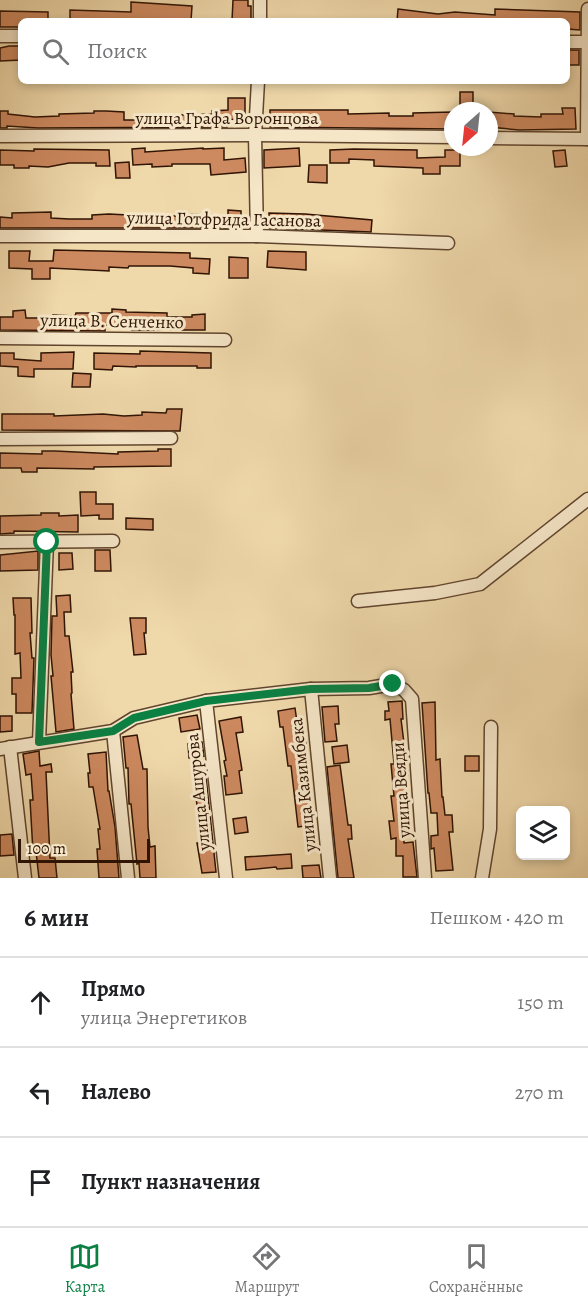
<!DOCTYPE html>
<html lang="ru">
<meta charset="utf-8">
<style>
:root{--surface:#fff;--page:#f2f2f2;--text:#202124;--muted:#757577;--line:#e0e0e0;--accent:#0b8043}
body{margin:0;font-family:Alegreya,serif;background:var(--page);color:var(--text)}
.controls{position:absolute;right:18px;bottom:18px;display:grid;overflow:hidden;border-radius:9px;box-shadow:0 3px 9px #0003}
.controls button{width:54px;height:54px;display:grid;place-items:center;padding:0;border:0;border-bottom:2px solid var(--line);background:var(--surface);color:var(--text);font:30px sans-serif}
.compass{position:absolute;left:444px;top:102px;width:54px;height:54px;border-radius:50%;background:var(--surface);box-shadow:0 3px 9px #0003;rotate:207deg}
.scale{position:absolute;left:18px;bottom:15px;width:132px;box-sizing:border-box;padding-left:6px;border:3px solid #301404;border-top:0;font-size:16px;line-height:21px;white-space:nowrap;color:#301404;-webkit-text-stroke:4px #f5e6c8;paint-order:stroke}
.stop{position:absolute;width:18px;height:18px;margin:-14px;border:4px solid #0b8043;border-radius:50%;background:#fff}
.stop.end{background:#0b8043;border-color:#fff;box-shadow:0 2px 6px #0008}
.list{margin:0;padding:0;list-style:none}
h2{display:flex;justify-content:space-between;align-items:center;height:78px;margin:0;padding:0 24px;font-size:26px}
h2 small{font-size:20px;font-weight:400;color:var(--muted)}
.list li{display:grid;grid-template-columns:39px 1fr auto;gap:18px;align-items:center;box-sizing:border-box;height:90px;padding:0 24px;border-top:2px solid var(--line)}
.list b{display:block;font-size:22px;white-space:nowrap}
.list p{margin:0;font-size:20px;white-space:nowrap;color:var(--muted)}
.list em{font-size:20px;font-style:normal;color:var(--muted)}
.icon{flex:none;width:33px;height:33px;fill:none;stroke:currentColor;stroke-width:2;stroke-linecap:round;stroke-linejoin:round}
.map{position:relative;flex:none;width:588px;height:878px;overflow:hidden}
.search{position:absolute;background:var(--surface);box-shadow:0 3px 9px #0003;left:18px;right:18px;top:18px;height:66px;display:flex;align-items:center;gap:15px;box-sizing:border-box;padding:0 21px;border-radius:9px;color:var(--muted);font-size:22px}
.sheet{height:348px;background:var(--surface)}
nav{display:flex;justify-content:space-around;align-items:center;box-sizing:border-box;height:84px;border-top:2px solid var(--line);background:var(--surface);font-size:16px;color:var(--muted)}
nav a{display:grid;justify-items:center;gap:3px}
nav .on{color:var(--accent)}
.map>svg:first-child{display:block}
</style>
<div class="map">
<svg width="588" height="878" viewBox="0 0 588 878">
<rect width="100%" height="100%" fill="#efd8aa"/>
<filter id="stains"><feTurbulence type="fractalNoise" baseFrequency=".00333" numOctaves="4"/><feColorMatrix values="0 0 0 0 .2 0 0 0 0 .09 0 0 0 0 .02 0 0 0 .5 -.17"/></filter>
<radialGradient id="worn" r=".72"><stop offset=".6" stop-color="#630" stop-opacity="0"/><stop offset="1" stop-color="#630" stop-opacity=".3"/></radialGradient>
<!-- building -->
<g fill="#cd895f" stroke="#301404" stroke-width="1.5">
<polygon points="233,0 248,0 248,6 251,6 251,21 232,21"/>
<polygon points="131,2 192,6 191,21 70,21 70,10 131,12"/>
<polygon points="398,9 438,14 455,12 495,15 495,9 580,12 580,30 567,29 567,21 397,21"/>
<polygon points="0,11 48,12 48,21 21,21 21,27 0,27"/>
<polygon points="9,46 21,46 21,60 0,61 0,48"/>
<rect x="567" y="50" width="12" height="15"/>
<rect x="460" y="92" width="13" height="17"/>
<polygon points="228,98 245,98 245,120 227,119 227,127 38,128 7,126 7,128 0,128 0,111 8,111 8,114 35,117 59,116 59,114 94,113 94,111 106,111 124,112 124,120 148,120 148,116 212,114 212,111 228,110"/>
<polygon points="562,108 575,108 576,129 519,130 489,127 489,112 514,114 514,116 541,117 541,114 563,114"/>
<polygon points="270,110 348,110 348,114 389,113 389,116 413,116 413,113 452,112 451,129 270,127"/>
<polygon points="145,148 145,152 203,148 203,149 224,148 224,160 245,158 246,172 211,175 210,164 172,164 172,166 152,167 152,164 133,165 132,149"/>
<polygon points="299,148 300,166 264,168 264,150"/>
<polygon points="34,149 109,150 110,166 96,166 96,163 69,163 48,167 29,166 29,168 14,168 14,165 0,165 0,150 34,151"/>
<polygon points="354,149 417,150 417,158 445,157 445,150 460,150 460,166 440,166 440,174 423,174 423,168 374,166 374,160 349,159 349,163 330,163 330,150"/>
<polygon points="565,150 567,166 555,167 553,151"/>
<polygon points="129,162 130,178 116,178 115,163"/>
<polygon points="309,165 327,165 327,183 308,182"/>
<polygon points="228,210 241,211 241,228 0,228 0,217 12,218 12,213 51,212 51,218 69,219 92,219 92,215 109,214 147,216 171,219 171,216 187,216 187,214 228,216"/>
<polygon points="269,213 305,214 372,220 371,232 269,228"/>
<polygon points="54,250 190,253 190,258 210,259 209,274 193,273 193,268 170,266 129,266 128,268 109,267 109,271 50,268 50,279 32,279 32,269 9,268 9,251 30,251 29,261 53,261"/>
<polygon points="268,251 306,252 306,270 267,267"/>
<polygon points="229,257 248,258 248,278 229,278"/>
<polygon points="112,309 126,310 126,312 167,313 167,317 192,317 192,315 205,314 205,330 132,330 132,326 105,325 105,331 0,330 0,317 13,317 13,311 25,310 26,318 53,318 53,315 75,316 76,313 112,313"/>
<polygon points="140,351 211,353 211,368 197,368 197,366 136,366 136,367 113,366 112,370 94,369 94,353 140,354"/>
<polygon points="74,352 73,369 34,369 34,377 18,376 18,367 0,366 0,353 14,353 14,359 41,361 41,353"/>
<polygon points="73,373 91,374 90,387 72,387"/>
<polygon points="167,409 182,409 180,431 2,430 2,414 54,414 54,416 103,414 124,416 142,415 142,412 166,413"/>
<polygon points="158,449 171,449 171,466 94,467 94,469 37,468 37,472 22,472 21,468 0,468 0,453 42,454 42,451 55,451 118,454 118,452 158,451"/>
<polygon points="80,492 96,492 96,504 113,504 113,519 99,519 99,515 81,516"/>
<polygon points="41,513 59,513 59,516 78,515 78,532 14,531 14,533 0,534 0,516 41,515"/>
<polygon points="126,518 153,519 153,530 126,529"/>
<polygon points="95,550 110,550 111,571 95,571"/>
<polygon points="38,551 38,570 0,571 0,555"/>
<polygon points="59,553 72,553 73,569 59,570"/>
<polygon points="70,595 71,612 64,612 65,636 69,636 73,672 71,672 72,693 71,694 74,729 56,732 51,676 53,676 51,655 52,616 57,616 56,596"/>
<polygon points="13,598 31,598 32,633 30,633 32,658 34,658 32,713 16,713 16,694 12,694 12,678 21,678 20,653 15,654 15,615 14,615"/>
<polygon points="130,618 146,618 146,633 144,633 146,654 134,655"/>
<polygon points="402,701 403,719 401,719 408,775 405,776 408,814 401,815 404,843 413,842 417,877 403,877 403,856 396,856 396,838 391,839 389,821 394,821 391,796 394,796 391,764 394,764 390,719 385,720 385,711 389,711 388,702"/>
<polygon points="435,702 436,760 440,759 442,797 443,797 445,815 452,815 453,832 449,832 453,870 436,871 434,848 431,849 431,836 438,835 437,813 431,813 429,793 428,793 422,703"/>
<polygon points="338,706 339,724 335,724 337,741 325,742 322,707"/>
<polygon points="295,708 298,729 304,728 306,744 303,744 305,764 313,825 298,827 291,766 288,766 283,727 280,727 278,711"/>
<polygon points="197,715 200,729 181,732 179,718"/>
<polygon points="0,716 12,716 12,731 0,732"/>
<polygon points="241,717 243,732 236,733 242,770 239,771 242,793 226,795 224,776 227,776 224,761 226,760 219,721"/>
<polygon points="137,735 143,769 147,769 148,827 150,847 155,846 156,878 140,878 139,863 137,864 131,804 129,804 128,768 126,768 123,737"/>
<polygon points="202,742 204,756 189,758 188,744"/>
<polygon points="347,745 349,762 334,764 332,747"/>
<polygon points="39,751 40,766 51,764 52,772 46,772 50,858 55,858 57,878 39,878 36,852 33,852 30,800 33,800 31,774 26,775 23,754"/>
<polygon points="106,752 108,791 109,791 115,827 119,878 99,878 97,849 100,849 98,829 100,829 93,787 89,787 88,773 90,773 88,754"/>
<rect x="465" y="756" width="14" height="15"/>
<polygon points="340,765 348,825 351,825 352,839 348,839 354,878 338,878 327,767"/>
<polygon points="206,777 216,872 202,873 197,843 201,843 194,778"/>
<polygon points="246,817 248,832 235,834 233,819"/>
<polygon points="12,834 14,855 0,856 0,835"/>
<polygon points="291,854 292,868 277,869 276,867 246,870 245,857"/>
<polygon points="319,865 321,878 303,878 302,866"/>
</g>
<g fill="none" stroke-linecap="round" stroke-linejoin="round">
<!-- minor casing -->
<g stroke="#60452e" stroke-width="15">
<g id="minor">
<polyline points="260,21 260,0"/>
<polyline points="0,36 21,36"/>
<polyline points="567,42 588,42"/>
<polyline points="0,136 255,135 453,137"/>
<polyline points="489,138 588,139"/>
<polyline points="587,139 588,9"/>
<polyline points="0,236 257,236 448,243"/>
<polyline points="257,236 255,135 258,81"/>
<polyline points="0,338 225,340"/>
<polyline points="0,439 171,438"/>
<polyline points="0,542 113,541"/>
<polyline points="358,601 435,593 480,584 588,499"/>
<polyline points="311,689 330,878"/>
<polyline points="206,701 226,878"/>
<polyline points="113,731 128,878"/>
<polyline points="39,742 47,542"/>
<polyline points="10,747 25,878"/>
<polyline points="0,749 113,731 134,718 206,701 311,689 369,688 393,684 404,690 412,699 425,878"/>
<polyline points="482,878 490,829 491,727"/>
</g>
</g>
<!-- minor -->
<use href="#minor" stroke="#f5e6c8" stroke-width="12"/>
</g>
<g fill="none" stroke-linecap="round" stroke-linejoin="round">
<!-- route -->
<polyline stroke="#0b8043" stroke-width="8" points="47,542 39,742 113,731 134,718 206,701 311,689 369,688 393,684"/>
</g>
<g text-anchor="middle" stroke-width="6" stroke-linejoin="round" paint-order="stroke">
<!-- street labels -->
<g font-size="18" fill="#301404" stroke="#f5e6c8">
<text x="227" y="124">улица Графа Воронцова</text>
<text transform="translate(224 219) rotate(1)" y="6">улица Готфрида Гасанова</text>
<text transform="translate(112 321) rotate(1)" y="6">улица В. Сенченко</text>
<text transform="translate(303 785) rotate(-96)" y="6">улица Казимбека</text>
<text transform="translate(401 790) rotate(-94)" y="6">улица Веяди</text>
<text transform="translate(198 792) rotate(-96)" y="6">улица Ашурова</text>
</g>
</g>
<rect width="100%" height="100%" filter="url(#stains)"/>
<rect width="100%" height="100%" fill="url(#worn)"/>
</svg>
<div class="controls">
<button><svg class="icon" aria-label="layers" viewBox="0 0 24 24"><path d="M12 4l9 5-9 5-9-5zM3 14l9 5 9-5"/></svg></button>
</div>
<svg class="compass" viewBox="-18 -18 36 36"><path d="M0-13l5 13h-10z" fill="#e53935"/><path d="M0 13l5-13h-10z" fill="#757577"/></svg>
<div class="scale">100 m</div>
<div class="stop" style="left:47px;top:542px"></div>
<div class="stop end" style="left:393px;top:684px"></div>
<div class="search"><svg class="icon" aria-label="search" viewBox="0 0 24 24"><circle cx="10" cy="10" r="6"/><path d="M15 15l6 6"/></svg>Поиск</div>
</div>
<section class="sheet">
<h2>6 мин<small>Пешком · 420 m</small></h2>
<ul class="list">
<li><svg class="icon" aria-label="ahead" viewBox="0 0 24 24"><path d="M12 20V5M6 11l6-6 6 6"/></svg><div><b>Прямо</b><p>улица Энергетиков</p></div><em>150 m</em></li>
<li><svg class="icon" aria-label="left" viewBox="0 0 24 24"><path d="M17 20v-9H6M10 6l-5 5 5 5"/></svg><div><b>Налево</b></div><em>270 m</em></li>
<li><svg class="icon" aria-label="arrive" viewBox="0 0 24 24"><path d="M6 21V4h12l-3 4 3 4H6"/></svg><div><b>Пункт назначения</b></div></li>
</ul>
</section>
<nav>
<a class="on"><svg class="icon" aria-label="map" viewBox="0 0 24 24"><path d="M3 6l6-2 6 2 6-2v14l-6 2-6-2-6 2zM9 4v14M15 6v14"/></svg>Карта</a>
<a><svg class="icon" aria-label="directions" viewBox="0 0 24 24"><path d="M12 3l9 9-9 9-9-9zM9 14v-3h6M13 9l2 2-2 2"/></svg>Маршрут</a>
<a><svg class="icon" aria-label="saved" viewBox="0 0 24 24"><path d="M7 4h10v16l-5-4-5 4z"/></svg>Сохранённые</a>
</nav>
